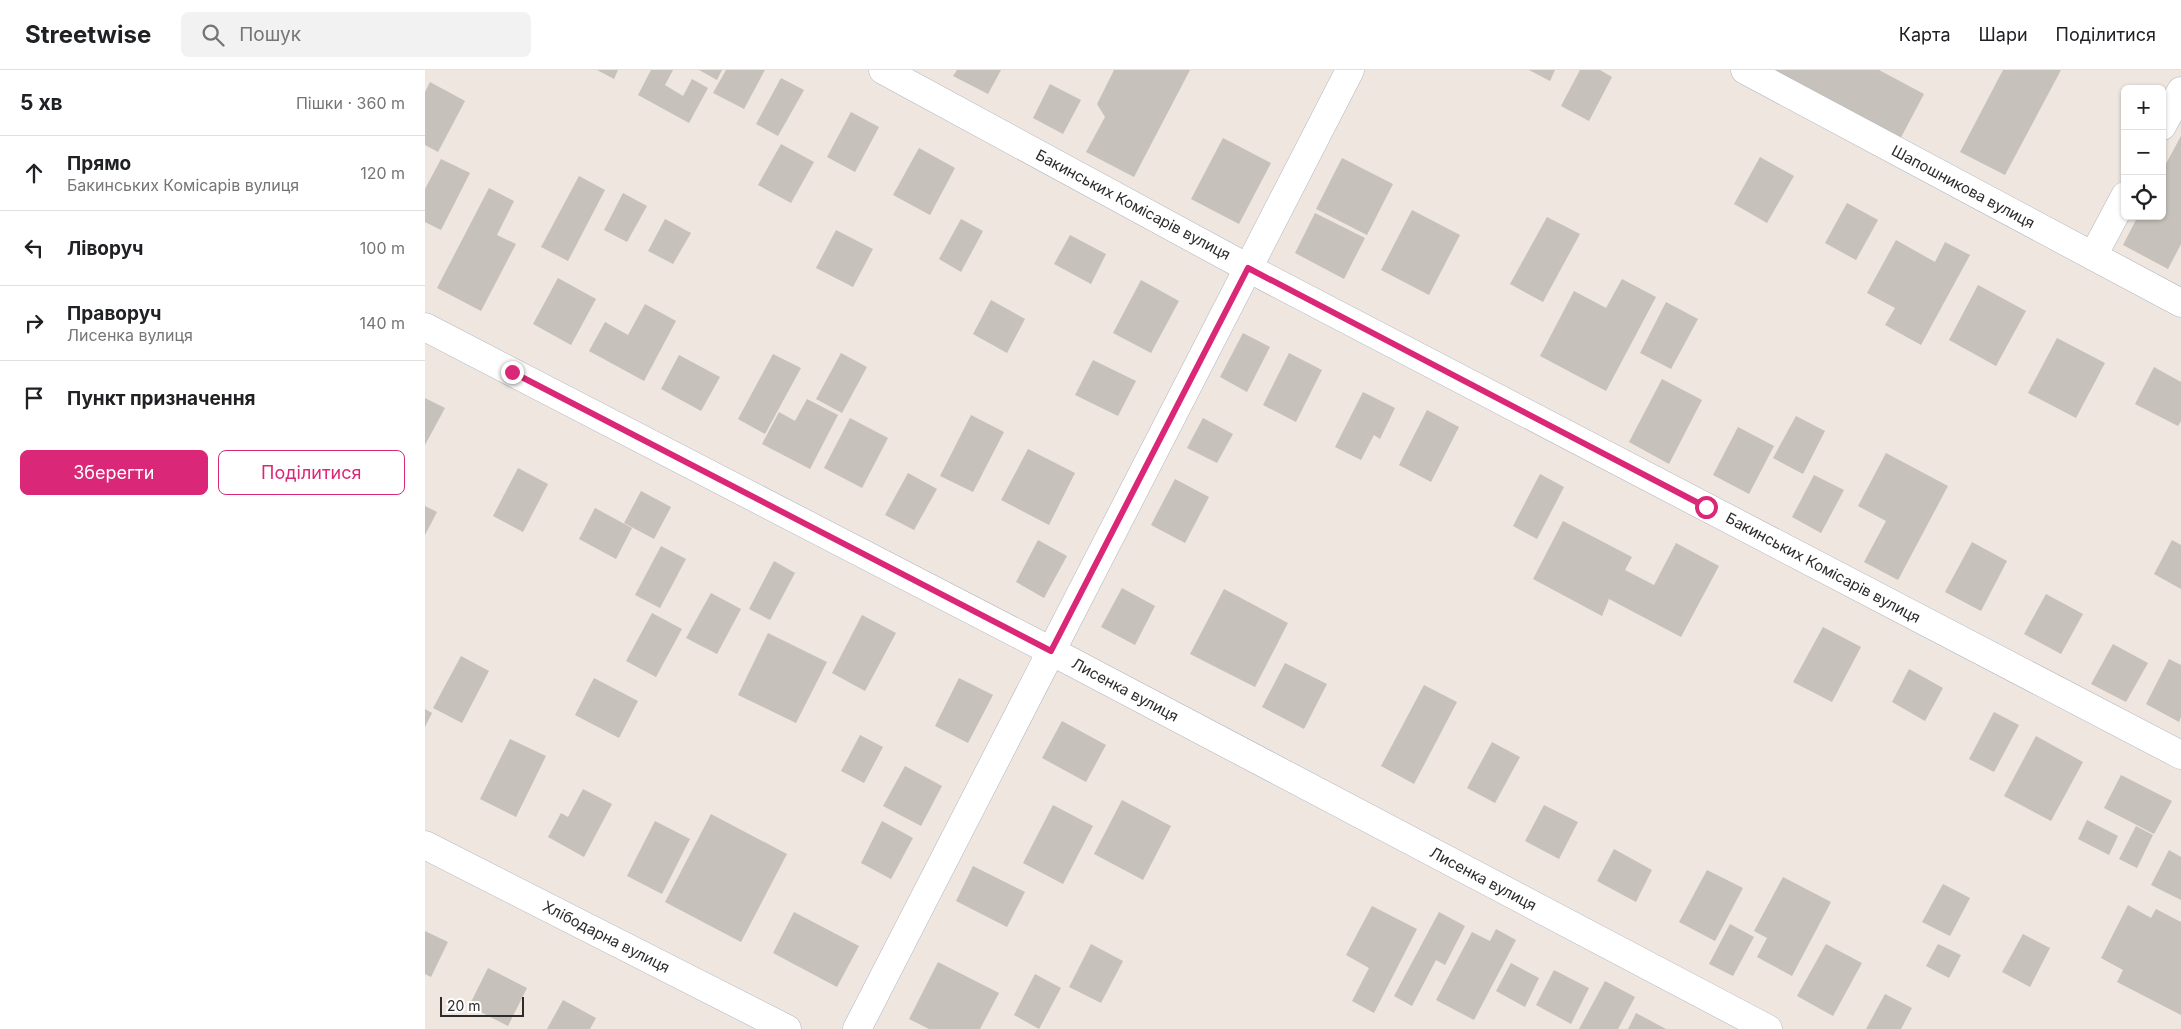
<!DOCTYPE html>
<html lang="uk">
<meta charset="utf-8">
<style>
:root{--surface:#fff;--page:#f2f2f2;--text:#202124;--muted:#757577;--line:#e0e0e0;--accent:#db2777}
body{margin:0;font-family:Inter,sans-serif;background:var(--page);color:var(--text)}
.controls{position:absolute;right:15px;top:15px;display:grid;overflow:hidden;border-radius:8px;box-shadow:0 1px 4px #0004}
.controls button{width:45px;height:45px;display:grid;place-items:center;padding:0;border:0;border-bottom:1px solid var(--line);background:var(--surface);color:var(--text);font:25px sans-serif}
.scale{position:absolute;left:15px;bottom:12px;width:84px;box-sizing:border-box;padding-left:5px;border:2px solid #2c2c2c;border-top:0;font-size:14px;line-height:18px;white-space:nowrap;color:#2c2c2c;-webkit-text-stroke:4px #fff;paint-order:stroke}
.stop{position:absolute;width:15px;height:15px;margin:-11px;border:4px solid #db2777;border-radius:50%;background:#fff}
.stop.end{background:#db2777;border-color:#fff;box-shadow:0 1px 5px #0008}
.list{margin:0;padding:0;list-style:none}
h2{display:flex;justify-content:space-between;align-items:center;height:65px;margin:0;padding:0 20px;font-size:21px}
h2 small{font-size:16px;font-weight:400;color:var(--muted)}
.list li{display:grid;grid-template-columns:32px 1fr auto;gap:15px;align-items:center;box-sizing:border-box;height:75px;padding:0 20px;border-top:1px solid var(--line)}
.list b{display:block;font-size:19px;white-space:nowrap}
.list p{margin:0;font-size:16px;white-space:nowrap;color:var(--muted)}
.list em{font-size:16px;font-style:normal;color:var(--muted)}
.actions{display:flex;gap:10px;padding:15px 20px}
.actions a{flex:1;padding:11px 0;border:1px solid var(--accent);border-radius:8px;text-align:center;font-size:18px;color:var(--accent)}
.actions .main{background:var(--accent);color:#fff}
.icon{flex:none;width:28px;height:28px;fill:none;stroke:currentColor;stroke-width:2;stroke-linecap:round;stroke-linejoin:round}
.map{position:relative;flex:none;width:1756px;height:959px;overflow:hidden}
header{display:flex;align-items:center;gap:30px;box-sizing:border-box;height:70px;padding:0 25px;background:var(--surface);border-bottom:1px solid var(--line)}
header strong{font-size:24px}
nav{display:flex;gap:28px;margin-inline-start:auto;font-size:18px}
.search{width:350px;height:45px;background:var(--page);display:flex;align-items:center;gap:12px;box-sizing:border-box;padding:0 18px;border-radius:8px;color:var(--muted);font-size:19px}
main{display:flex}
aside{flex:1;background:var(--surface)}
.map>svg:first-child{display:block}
</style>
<header>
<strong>Streetwise</strong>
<div class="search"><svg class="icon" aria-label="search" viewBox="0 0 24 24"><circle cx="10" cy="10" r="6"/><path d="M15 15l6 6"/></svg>Пошук</div>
<nav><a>Карта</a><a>Шари</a><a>Поділитися</a></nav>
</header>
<main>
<aside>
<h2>5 хв<small>Пішки · 360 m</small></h2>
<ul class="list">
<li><svg class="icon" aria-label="ahead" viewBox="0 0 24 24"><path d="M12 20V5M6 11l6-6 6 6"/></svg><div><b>Прямо</b><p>Бакинських Комісарів вулиця</p></div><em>120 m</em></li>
<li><svg class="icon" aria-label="left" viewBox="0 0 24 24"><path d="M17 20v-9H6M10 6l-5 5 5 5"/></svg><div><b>Ліворуч</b></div><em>100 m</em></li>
<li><svg class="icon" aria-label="right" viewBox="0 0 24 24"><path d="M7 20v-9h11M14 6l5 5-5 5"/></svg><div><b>Праворуч</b><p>Лисенка вулиця</p></div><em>140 m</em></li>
<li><svg class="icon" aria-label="arrive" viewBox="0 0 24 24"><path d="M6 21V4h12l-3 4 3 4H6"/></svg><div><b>Пункт призначення</b></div></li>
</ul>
<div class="actions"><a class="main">Зберегти</a><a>Поділитися</a></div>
</aside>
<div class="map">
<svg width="1756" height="959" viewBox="0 0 1756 959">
<rect width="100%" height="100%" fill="#eee6df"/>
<!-- building -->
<g fill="#c6c1ba">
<polygon points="172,0 193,0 189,9"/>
<polygon points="226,0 248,0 240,15 258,26 267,9 283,18 264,53 213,25"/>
<polygon points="274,0 297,0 292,10"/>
<polygon points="301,0 340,0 319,39 288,23"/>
<polygon points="532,0 576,0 563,24 528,6"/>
<polygon points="689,0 765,0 709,107 661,82 680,47 672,34"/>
<polygon points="1104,0 1130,0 1125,11"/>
<polygon points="1155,0 1175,0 1187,7 1164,51 1136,36"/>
<polygon points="1332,0 1454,0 1499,24 1472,75"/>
<polygon points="1578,0 1636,0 1580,105 1535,82"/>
<polygon points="356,8 379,20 353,66 331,54"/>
<polygon points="5,12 40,31 13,82 0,75 0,22"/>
<polygon points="625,14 656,30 638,64 608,48"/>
<polygon points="426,42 454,57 430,102 402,87"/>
<polygon points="1756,66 1756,174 1743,199 1698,175 1713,146 1737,146 1737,101"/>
<polygon points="798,68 846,93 814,154 766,129"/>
<polygon points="356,74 389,92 366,133 333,115"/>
<polygon points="494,78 530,98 505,145 468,125"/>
<polygon points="1335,87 1369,106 1342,153 1309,134"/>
<polygon points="917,88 968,114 942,165 891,139"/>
<polygon points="16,89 45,103 16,160 0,152 0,119"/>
<polygon points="154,106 180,120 143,191 116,177"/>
<polygon points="64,118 89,131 72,165 91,174 56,241 12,218"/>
<polygon points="198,123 222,136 202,172 179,160"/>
<polygon points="1422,133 1453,150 1431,190 1400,173"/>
<polygon points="987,140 1035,165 1004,225 956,200"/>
<polygon points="890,143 940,168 919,209 870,183"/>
<polygon points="1122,147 1155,164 1118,232 1085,214"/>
<polygon points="240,149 266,163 248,194 223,181"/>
<polygon points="536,149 558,161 536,202 514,189"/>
<polygon points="411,160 448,179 428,217 391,198"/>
<polygon points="645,165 681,184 666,214 629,194"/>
<polygon points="1471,170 1510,192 1520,172 1545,185 1496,275 1460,255 1470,238 1442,223"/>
<polygon points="133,208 171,229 146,275 108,254"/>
<polygon points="1197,209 1231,227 1181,321 1115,286 1149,221 1181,238"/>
<polygon points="716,210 754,231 726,283 688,263"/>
<polygon points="1553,215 1601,241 1571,296 1524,270"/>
<polygon points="566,230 600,249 582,283 548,264"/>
<polygon points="1241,232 1273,249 1246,299 1215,283"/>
<polygon points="220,234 251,251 219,311 164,281 180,252 203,265"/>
<polygon points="818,263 845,277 822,322 795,307"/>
<polygon points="1632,268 1680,293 1651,348 1603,323"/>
<polygon points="416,283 442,297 417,343 391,329"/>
<polygon points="864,283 897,300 871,352 838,335"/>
<polygon points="348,284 376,298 340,364 313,349"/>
<polygon points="254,285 295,307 276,341 236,319"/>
<polygon points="668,290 711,311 693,346 650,325"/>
<polygon points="1729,297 1756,312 1756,351 1753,356 1710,334"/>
<polygon points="1237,309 1277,330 1244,394 1204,372"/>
<polygon points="938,322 970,338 955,369 949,365 936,390 910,377"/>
<polygon points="0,328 20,338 0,375"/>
<polygon points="382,329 413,345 385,399 337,374 354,342 370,351"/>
<polygon points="1002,340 1034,357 1006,412 974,395"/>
<polygon points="546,345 579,362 548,422 515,406"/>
<polygon points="1371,346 1400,361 1378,404 1348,388"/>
<polygon points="425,348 463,368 437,418 399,398"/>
<polygon points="778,348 808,364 792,393 762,378"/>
<polygon points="1313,357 1349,376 1324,424 1288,405"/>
<polygon points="603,379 650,403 624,455 576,430"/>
<polygon points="1461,383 1523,416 1473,510 1439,492 1461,451 1433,436"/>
<polygon points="93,398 123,414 98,462 68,446"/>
<polygon points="483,403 512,419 489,460 460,445"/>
<polygon points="1115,404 1139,417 1112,469 1088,456"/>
<polygon points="1389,405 1419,420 1396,463 1367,447"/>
<polygon points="750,409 784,427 760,473 726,455"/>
<polygon points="216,421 246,437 229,469 199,453"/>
<polygon points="0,436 12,442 0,465"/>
<polygon points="170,438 207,458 191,489 154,469"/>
<polygon points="1138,451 1207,487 1200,500 1229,515 1251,473 1294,496 1256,567 1184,529 1177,546 1108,509"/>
<polygon points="613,470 642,486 619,528 591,512"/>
<polygon points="1747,470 1756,475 1756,519 1729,504"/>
<polygon points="1547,472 1582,491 1556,541 1520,522"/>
<polygon points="236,476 261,489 235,538 210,525"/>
<polygon points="349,491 370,503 345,550 324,539"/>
<polygon points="697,518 730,536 710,575 676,557"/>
<polygon points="799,519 863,553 830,617 765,584"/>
<polygon points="286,523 316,539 292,584 261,568"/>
<polygon points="1621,524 1658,544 1636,584 1599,564"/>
<polygon points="227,543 257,559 231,607 201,591"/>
<polygon points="437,545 471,563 440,621 407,603"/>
<polygon points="1398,557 1436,577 1407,632 1368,612"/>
<polygon points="343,563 402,592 371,653 313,625"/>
<polygon points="1688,574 1723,593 1701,632 1666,614"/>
<polygon points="36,586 64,601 37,653 8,638"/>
<polygon points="1744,589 1756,595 1756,647 1754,652 1721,634"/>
<polygon points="860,593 902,614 879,659 837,637"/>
<polygon points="1484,599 1518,618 1500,651 1467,632"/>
<polygon points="169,608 213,631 194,668 150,645"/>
<polygon points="534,608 568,625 543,673 510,656"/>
<polygon points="999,615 1032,632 989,714 956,696"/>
<polygon points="0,639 7,643 0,657"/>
<polygon points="1569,642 1594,655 1569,702 1544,689"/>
<polygon points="637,651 681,675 661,712 617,688"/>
<polygon points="435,665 458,677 439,713 416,701"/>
<polygon points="1611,666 1658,692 1626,751 1579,726"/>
<polygon points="85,669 121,686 91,747 55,729"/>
<polygon points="1067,672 1095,687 1070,733 1042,718"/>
<polygon points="480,696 517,716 496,756 458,736"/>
<polygon points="1696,705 1747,731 1729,764 1679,738"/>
<polygon points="158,719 187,734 159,787 123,767 136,743 143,747"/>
<polygon points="697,730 746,756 718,810 669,784"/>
<polygon points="628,735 668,756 638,814 598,793"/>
<polygon points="1119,735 1153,752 1134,789 1100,771"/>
<polygon points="286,744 362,784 316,872 240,832"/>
<polygon points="1662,750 1693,766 1684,785 1653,769"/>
<polygon points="230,751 265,769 237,824 202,806"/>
<polygon points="457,751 488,768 466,809 436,793"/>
<polygon points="1711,756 1728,765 1712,798 1694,789"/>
<polygon points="1189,779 1227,800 1211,832 1172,811"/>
<polygon points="1744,780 1756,787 1756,830 1726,815"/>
<polygon points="548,796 600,822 582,857 531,831"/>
<polygon points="1282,800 1318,818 1290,871 1254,852"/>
<polygon points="1358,807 1406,832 1367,906 1332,887 1342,868 1329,861"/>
<polygon points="1518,814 1545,828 1525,866 1497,852"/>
<polygon points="1703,835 1726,848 1731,839 1756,852 1756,945 1692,912 1698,900 1676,888"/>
<polygon points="947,836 992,859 949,943 927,931 944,898 921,885"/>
<polygon points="369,842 434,876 412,917 348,883"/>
<polygon points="1014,842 1040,856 1020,895 1011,890 987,936 969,926"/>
<polygon points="1305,854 1329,867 1308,906 1284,894"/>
<polygon points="1071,859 1091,870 1049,950 1011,930 1047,862 1065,871"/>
<polygon points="0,861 23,872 6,907 0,904"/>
<polygon points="1598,864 1625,878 1605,917 1577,902"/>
<polygon points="666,874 698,891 676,933 644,917"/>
<polygon points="1401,874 1437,893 1408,946 1372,926"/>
<polygon points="1513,874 1536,885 1524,908 1501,896"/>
<polygon points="513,892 574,923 555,959 504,959 484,949"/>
<polygon points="1086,893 1114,908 1100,937 1071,921"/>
<polygon points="63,898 102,918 83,956 44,936"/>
<polygon points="1129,900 1164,918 1146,954 1111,935"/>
<polygon points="610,904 636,918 614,959 589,945"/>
<polygon points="1180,911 1210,927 1193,959 1154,959"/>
<polygon points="1460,924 1487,938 1476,959 1441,959"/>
<polygon points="138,930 171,948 165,959 122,959"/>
<polygon points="1211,943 1241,959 1203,959"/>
</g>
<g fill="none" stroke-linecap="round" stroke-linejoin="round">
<!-- minor casing -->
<g stroke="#b2b6c0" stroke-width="29">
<g id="minor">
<polyline points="458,0 823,198 1756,685"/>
<polyline points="1320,0 1756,233"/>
<polyline points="1737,56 1756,21"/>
<polyline points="1668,186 1700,126"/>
<polyline points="0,257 626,581 1343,959"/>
<polyline points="0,775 362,959"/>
<polyline points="432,959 925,0"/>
</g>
</g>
<!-- minor -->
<use href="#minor" stroke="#fff" stroke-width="28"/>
</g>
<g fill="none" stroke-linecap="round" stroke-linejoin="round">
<!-- route -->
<polyline stroke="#db2777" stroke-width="6" points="87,302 626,581 823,198 1281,437"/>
</g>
<g text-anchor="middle" stroke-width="4" stroke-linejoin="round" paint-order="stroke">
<!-- street labels -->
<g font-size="15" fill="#2c2c2c" stroke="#fff">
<text transform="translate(1538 117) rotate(28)" y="5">Шапошникова вулиця</text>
<text transform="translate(708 135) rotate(28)" y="5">Бакинських Комісарів вулиця</text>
<text transform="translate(1398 498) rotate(28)" y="5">Бакинських Комісарів вулиця</text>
<text transform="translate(700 620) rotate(28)" y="5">Лисенка вулиця</text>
<text transform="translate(1058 809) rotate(28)" y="5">Лисенка вулиця</text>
<text transform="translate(181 867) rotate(27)" y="5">Хлібодарна вулиця</text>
</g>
</g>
</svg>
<div class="controls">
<button>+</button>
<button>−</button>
<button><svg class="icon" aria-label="locate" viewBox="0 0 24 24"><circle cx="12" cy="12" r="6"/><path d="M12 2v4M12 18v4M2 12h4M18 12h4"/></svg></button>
</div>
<div class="scale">20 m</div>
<div class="stop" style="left:1281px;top:437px"></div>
<div class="stop end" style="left:87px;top:302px"></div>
</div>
</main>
